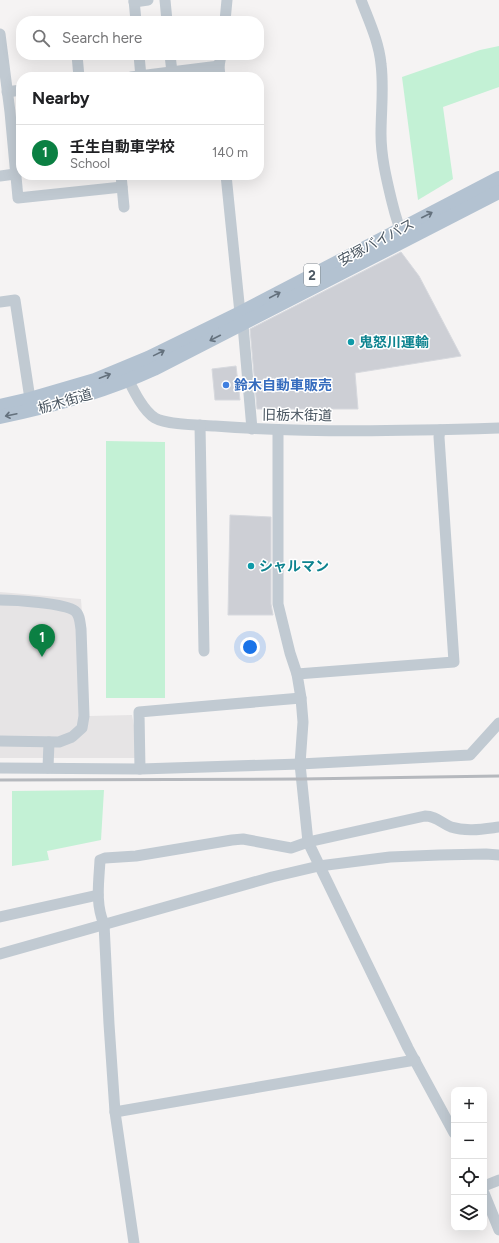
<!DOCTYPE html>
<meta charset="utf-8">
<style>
:root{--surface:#fff;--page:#f6f6f6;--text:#202124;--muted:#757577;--line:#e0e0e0;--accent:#0b8043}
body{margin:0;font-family:Figtree,"Noto Sans JP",sans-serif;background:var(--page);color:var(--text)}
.controls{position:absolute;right:12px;bottom:12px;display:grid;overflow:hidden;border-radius:8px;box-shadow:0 4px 16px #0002}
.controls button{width:36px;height:36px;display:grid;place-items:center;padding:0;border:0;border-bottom:1px solid var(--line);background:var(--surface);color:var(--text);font:20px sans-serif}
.you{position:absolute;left:250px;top:647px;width:14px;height:14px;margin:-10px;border:3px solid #fff;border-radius:50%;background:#1a73e8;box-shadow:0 0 0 6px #1a73e833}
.badge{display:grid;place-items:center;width:26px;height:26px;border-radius:50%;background:var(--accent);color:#fff;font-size:13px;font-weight:700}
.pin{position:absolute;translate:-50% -33px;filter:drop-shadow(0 1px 2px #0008)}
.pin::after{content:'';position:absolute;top:21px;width:14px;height:12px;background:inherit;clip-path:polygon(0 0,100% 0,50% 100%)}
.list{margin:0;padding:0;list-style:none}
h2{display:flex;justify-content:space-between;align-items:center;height:52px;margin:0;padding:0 16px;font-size:17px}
h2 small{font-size:13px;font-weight:400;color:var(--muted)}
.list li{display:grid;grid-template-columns:26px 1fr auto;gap:12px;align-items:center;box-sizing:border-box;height:56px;padding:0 16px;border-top:1px solid var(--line)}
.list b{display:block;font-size:15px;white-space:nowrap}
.list p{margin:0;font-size:13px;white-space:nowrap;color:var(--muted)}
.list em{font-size:13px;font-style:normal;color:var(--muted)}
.icon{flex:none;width:22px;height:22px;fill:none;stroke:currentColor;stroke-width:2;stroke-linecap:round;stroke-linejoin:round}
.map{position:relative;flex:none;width:499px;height:1243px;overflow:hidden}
.search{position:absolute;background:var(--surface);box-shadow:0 4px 16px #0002;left:16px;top:16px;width:248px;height:44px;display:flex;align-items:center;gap:10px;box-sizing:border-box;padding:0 14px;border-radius:16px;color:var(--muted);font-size:15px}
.panel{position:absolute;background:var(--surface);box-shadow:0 4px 16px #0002;left:16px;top:72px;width:248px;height:108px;border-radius:16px}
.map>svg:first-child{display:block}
</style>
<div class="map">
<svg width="499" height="1243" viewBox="0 0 499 1243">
<rect width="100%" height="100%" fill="#f5f3f3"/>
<!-- education -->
<polygon fill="#e6e4e5" points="0,592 81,599 89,716 132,715 140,758 0,758"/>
<!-- green -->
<g fill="#c3f1d5">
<polygon points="499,46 499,87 443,107 453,179 418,200 402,77 480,50"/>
<polygon points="106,441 165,442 165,698 106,698"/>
<polygon points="104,790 101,840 47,851 49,860 12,866 12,791"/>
</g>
<!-- building -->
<g fill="#cdcfd5" stroke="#d7d9de">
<polygon points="401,252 419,276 461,356 355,373 358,409 257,409 250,329"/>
<polygon points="236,366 240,400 215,400 212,369"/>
<polygon points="230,515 271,517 271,604 273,615 228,615"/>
</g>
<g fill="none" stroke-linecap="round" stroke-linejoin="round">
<!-- minor -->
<g stroke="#c1cad2" stroke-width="11">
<polyline points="134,0 136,21"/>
<polyline points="165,0 167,21"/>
<path d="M361 0C369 21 379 42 381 64 384 88 381 111 381 134 381 156 386 177 391 198 394 210 397 224 403 235"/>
<polyline points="134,2 148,0"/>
<polyline points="225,21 227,0"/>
<polyline points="0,34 10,112 18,198 122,187"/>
<polyline points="77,55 79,77"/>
<polyline points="139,55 141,77"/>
<polyline points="170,55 172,72"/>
<polyline points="131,77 219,66"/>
<polyline points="220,77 219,66 221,55"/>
<polyline points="7,92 21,90"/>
<polyline points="121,175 124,207"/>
<polyline points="226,175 240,313 243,325 252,429"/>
<polyline points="0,176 15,174"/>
<polyline points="0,302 15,300 30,399"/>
<path d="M125 373C132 387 142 410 155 418 167 425 200 425 215 426 309 433 404 431 499 428"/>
<polyline points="200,425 204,651"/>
<polyline points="278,430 278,604 290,653 297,674 301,698 303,722 300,764 308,842 408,1048 454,1133"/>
<path d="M0 600C14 600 65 603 75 611 80 615 80 623 81 629L84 716 82 728 72 737 59 742 0 741"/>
<polyline points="297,674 454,662 439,437 440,430"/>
<polyline points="0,768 140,769 300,764 470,755 499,723"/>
<polyline points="48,768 49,742"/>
<polyline points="140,769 139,712 301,698"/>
<polyline points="0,917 98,895"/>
<polyline points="0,954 272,877 319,866 390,857 439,855 486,854 499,855"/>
<polyline points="115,1112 415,1060"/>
<polyline points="484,1186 499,1180"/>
<polyline points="484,1193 499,1230"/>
<path d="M134 1243 115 1112 109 1024 104 924C95 904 99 881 100 860L105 858 136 856 232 840 243 839 291 848 308 842 425 816C436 816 441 823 451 827 467 832 483 829 499 827"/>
</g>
<!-- major -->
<g stroke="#b3c2d1" stroke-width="14">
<polyline points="0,406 30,399 95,380 148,358 240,313 499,178"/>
<path d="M0 417C53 406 104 392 154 369L499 192"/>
</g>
<!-- rail -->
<polyline stroke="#b5b8bd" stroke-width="3" points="0,780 301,779 499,776"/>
</g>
<!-- one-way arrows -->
<defs><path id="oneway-shaft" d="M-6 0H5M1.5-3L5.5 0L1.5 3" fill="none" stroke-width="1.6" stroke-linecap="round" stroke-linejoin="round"/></defs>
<g stroke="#64717d">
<use href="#oneway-shaft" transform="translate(427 215) rotate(-27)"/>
<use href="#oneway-shaft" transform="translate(275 295) rotate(-28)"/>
<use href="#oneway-shaft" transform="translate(215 338) rotate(153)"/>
<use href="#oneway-shaft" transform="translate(159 353) rotate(-26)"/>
<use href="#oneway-shaft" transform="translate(105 376) rotate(-21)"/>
<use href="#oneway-shaft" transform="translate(11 415) rotate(168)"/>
</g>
<!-- markers -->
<g fill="#0f9aa8" stroke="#fff" stroke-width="1.5">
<circle cx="351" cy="342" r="4"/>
<circle cx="251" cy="566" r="4"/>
</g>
<circle fill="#3f7fe0" stroke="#fff" stroke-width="1.5" cx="226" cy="385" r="4"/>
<g text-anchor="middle" stroke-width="3" stroke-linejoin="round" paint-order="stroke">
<!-- shield labels -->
<rect fill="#fff" stroke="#808990" stroke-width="1" x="304" y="264" width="16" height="22" rx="3"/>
<g font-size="13" font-weight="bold" fill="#4a5661">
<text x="312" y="280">2</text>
</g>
<!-- street labels -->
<g font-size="14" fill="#4a5661" stroke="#fff">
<text transform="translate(376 242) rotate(-28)" y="5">安塚バイパス</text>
<text transform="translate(65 401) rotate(-16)" y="5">栃木街道</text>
<text transform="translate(297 415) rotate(1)" y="5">旧栃木街道</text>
</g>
<!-- culture labels -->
<g font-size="14" font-weight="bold" fill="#0d838f" stroke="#fff" text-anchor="start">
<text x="359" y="347">鬼怒川運輸</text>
<text x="259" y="571">シャルマン</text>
</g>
<!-- shop labels -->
<g font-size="14" font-weight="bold" fill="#366cbe" stroke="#fff" text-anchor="start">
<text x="234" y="390">鈴木自動車販売</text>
</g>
</g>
</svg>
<div class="controls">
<button>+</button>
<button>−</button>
<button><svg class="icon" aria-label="locate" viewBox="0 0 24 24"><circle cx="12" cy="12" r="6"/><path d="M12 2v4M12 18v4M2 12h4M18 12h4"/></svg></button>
<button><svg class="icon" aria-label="layers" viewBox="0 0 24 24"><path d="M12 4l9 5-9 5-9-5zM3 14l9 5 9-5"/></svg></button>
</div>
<div class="you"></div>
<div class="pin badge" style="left:42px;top:657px">1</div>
<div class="search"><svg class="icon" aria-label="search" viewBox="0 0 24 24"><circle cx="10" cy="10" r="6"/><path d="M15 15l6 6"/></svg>Search here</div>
<section class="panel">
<h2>Nearby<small></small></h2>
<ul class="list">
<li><span class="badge">1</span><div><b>壬生自動車学校</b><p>School</p></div><em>140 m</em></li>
</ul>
</section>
</div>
